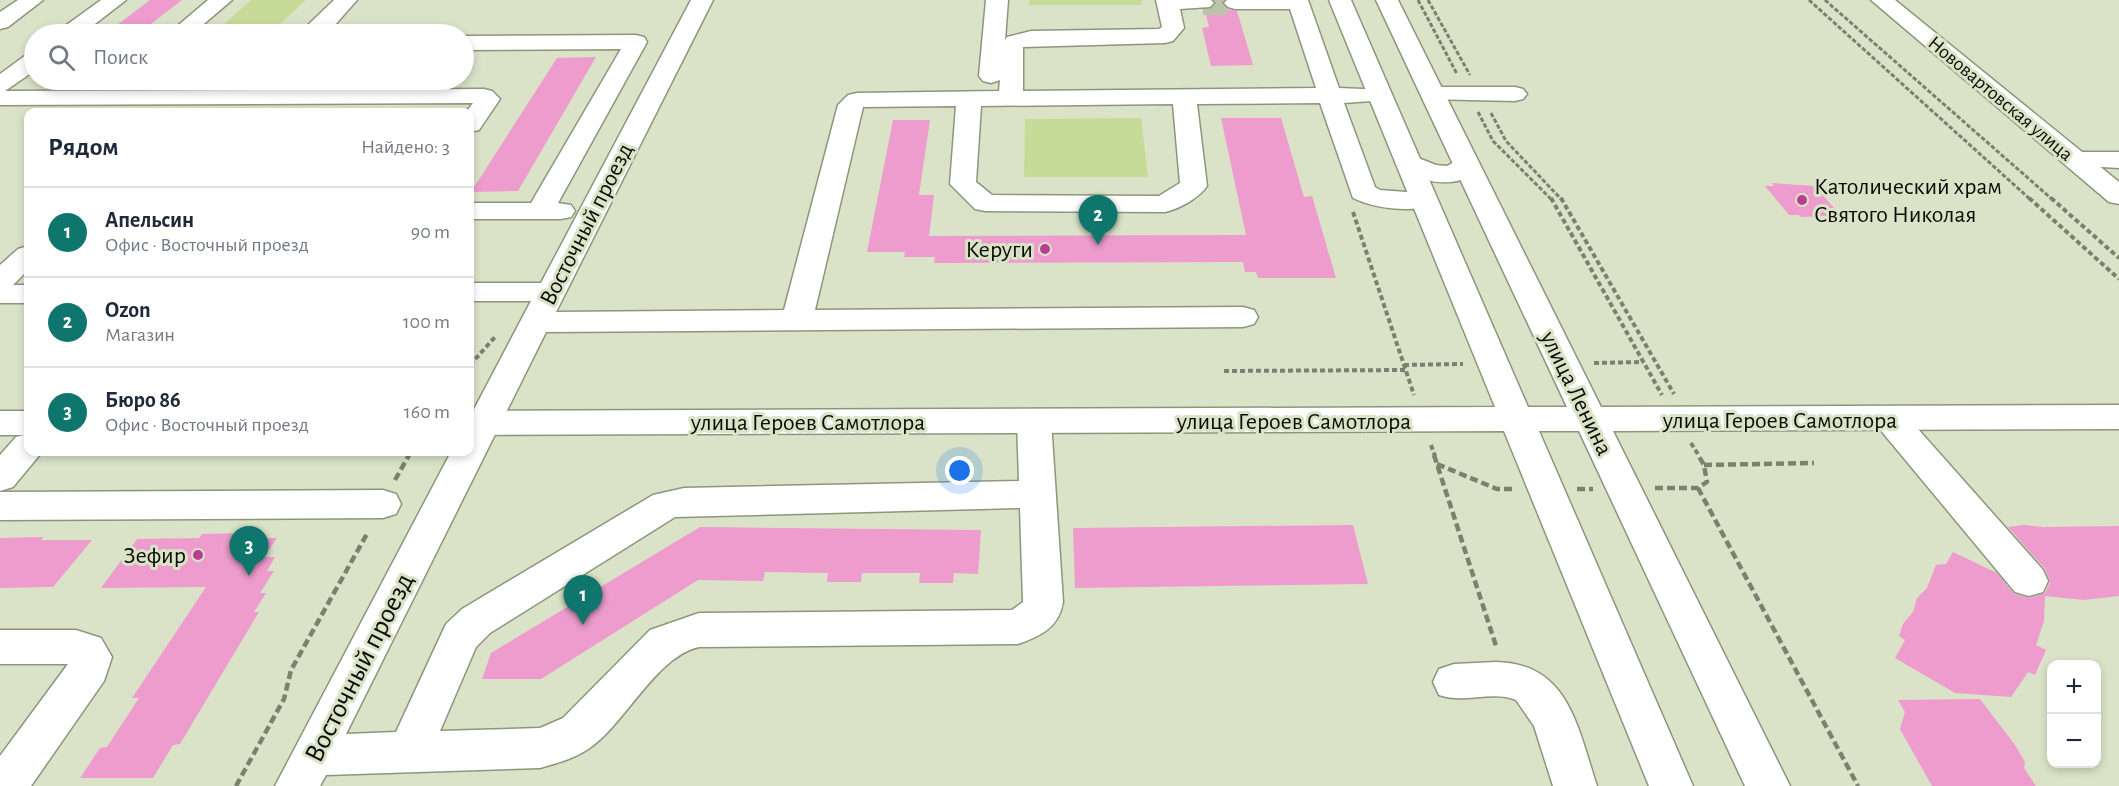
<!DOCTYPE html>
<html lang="ru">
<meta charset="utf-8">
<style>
:root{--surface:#fff;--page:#f6f6f7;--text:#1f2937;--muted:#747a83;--line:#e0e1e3;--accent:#0f766e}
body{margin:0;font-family:"Alegreya Sans",sans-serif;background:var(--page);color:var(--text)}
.controls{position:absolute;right:18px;bottom:18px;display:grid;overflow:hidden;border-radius:12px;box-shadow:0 3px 9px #0003}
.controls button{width:54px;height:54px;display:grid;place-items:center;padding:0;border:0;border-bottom:2px solid var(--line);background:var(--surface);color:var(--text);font:30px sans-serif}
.you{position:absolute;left:960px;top:471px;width:21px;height:21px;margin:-15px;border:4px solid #fff;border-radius:50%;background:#1a73e8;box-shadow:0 0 0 9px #1a73e833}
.badge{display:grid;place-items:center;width:39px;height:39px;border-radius:50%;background:var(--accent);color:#fff;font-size:20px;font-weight:700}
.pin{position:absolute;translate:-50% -50px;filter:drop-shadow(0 2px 3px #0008)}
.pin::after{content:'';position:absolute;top:32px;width:21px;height:18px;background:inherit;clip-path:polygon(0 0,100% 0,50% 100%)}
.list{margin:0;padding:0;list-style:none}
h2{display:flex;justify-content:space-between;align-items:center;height:78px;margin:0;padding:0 24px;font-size:26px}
h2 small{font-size:20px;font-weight:400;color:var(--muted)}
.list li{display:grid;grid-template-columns:39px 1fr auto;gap:18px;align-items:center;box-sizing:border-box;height:90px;padding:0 24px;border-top:2px solid var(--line)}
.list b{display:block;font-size:22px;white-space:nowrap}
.list p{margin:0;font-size:20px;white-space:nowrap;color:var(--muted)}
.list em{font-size:20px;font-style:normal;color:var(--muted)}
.icon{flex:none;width:33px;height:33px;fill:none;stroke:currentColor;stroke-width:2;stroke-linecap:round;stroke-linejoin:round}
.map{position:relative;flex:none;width:2119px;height:786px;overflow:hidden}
.search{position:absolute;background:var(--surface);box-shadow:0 3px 9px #0003;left:24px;top:24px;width:450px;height:66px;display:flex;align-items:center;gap:15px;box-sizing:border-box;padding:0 21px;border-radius:33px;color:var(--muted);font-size:22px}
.panel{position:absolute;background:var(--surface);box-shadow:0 3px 9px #0003;left:24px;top:108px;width:450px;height:348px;border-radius:12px}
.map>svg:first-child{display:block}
</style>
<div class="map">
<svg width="2119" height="786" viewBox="0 0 2119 786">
<rect width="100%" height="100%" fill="#dae3c8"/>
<!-- green -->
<g fill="#c6db98">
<polygon points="251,0 306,0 279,25 222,26"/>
<polygon points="1029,0 1141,0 1142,5 1029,5"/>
<polygon points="1141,118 1148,177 1024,177 1025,119"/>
</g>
<!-- building -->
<g fill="#ed9ccd">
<polygon points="150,0 182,0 138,34 105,34"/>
<polygon points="1214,0 1224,0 1222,3 1226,9 1237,11 1253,65 1211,66 1202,28 1209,27 1205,10 1216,5"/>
<polygon points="596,57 518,191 471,192 557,58"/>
<polygon points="1221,118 1281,118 1304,197 1312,196 1336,278 1258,278 1256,272 1245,272 1243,262 934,263 935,257 904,257 905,252 867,252 893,120 930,120 919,195 934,195 929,236 1246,235"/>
<polygon points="1772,183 1815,186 1840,215 1801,217 1799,215 1789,215 1765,186 1774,186"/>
<polygon points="1353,525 1368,584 1075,588 1073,528"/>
<polygon points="2024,525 2043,527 2119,526 2119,596 2083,600 2045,596 2044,621 2036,645 2046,650 2035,675 2028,672 2011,697 1955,693 1895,658 1905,640 1899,636 1903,624 1913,612 1917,598 1927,588 1936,565 1946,564 1953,552 1997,573 2014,594 2030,598 2045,593 2050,582 2045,569 2008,527"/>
<polygon points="700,527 981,530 978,574 954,573 953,583 919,583 920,573 862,573 861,582 827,582 828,573 765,572 763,581 698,580 541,679 482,679 491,653"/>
<polygon points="250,533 247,538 277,538 264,557 275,557 267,571 274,571 260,593 266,593 254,612 259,612 180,744 173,745 153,778 80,778 100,748 107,747 139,698 132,698 206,587 101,588 137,539 199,538 202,534"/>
<polygon points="43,537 41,540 92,540 53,587 0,588 0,538"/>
<polygon points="1980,699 2015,745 2025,762 2024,768 2036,786 1932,786 1900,729 1905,712 1898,700"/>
</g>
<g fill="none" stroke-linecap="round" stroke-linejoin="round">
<!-- minor-tunnel -->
<polyline stroke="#bbc3ab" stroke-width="24" stroke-dasharray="24 12" stroke-linecap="butt" points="1203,3 1235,3"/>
<!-- minor casing -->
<g stroke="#8d967c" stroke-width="3">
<g id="minor">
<polygon points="101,0 126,0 82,34 58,34 61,29"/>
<polygon points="208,0 232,0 192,34 168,34"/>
<polygon points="334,0 357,0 327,34 305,34 309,24"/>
<path d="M691 0H713L556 312 784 310 838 105 848 95 857 93 999 91 1000 80 991 83 983 81 979 76 986 0H1008L1005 40 1007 37 1031 31 1159 29 1162 27 1156 0H1211L1214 3 1210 7 1180 9 1184 28 1173 41 1165 43 1023 47V91L1316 88 1290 9H1235L1228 7 1224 3 1227 0H1308L1339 88 1387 90 1391 95 1387 100 1344 103 1375 187 1380 190 1433 194 1437 200 1433 206C1408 212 1376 209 1353 198L1320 103 1197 104 1207 186C1199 198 1179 209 1165 212L985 211 975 209 950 184 956 106 863 107 815 310 1243 307 1254 310 1258 317 1254 324 1243 327 546 332 346 734 396 732 446 624 462 609 653 495 684 488 1019 481 1017 421 1022 413 1034 409 1046 413 1051 421 1063 602C1059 627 1041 636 1018 644L699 647C657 656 626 722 591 747 576 758 558 763 540 768L326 775 320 786H275L451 452H470V417L531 301H470V283H541ZM1173 104 1180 183 1159 196 992 195 976 182 981 106ZM1020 508 1023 602 1012 610 699 613 650 630 563 718 540 728 440 731 476 647 490 633 675 517Z"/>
<polygon points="636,35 644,37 647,42 558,203 571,205 575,211 571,217 561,219 470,219 470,203 531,203 621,49 464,50 464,36"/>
<polygon points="34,53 34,71 5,91 484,89 492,91 500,99 479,130 470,132 470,112 466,112 473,103 0,105 0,74 26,55"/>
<polygon points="1433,87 1515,87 1523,89 1527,94 1523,99 1515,101 1425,99 1421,94 1425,89"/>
<polygon points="2076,152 2119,152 2119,168 2067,165 2063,160 2067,155"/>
<path d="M1408 154 1436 165 1447 166C1459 160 1460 154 1475 157L1479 163C1476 167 1474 172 1470 175 1452 190 1408 180 1395 162L1399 156Z"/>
<polygon points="28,246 28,270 13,285 28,285 28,303 0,303 0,265 18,249"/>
<polygon points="1890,407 1902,411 2043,570 2048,581 2043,592 2029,596 2015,592 1878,427 1873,419 1878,411"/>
<polygon points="28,434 28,452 42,452 13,487 0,491 0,455 16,437"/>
<polygon points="383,490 396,494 401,504 396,514 383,518 0,520 0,492"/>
<polygon points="0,630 76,630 101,638 112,657 104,681 31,786 0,786 0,756 68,664 0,664"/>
<path d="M1496 662C1569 663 1578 729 1597 786H1553L1534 726 1516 700C1493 690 1464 704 1439 695L1433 682 1439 669 1454 664Z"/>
</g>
</g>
<!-- major casing -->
<g stroke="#8d967c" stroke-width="3">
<g id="major">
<polygon points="18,0 43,0 8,27 0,29 0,12"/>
<polygon points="1329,0 1351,0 1528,407 1567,407 1376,0 1398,0 1601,407 2119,405 2119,429 1613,431 1790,786 1745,786 1579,431 1539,431 1693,786 1649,786 1504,431 470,435 470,411 1495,407"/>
<polygon points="1871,0 1895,0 2119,182 2119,204 2109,202"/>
<rect x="0" y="411" width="28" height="24"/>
</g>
</g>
<!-- path-far2 -->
<g stroke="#7b816f" stroke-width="3" stroke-dasharray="4.5 2" stroke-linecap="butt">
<polyline points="1418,0 1457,74"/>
<polyline points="1428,0 1470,75"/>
<polyline points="1809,0 2031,200"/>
<polyline points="1825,0 2053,200"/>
<polyline points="1478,112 1493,141 1552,200"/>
<polyline points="1491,113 1506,141 1562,200"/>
</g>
<!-- path-far1 -->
<g stroke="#7b816f" stroke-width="4" stroke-dasharray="5 3" stroke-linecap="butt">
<polyline points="1551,198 1662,395"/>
<polyline points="1561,198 1674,394"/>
<polyline points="2029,198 2119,279"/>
<polyline points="2051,198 2119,258"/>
<polyline points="1353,212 1414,395"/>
<polyline points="1594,363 1643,362"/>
<polyline points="470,365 495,337"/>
<polyline points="1404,365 1463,364"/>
<polyline points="1224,371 1406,370"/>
<polyline points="1691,443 1699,456"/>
<polyline points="1431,445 1435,456"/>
<polyline points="408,456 410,452"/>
</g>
<!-- path -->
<g stroke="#7b816f" stroke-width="4.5" stroke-dasharray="8 4" stroke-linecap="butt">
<polyline points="1434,455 1497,649"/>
<polyline points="1437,464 1497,489 1515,489"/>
<polyline points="1704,465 1814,463"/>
<polyline points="395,480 409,455"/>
<polyline points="1655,488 1698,488 1707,482 1704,465 1698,455"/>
<polyline points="1698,488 1858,786"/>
<polyline points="1577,489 1593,489"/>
<polyline points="236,786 284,699 291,670 368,532"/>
</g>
<!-- minor -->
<use href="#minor" fill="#fff" fill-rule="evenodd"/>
<!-- major -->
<use href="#major" fill="#fff" fill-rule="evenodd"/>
</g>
<!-- markers -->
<g fill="#b83e90" stroke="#dae3c8" stroke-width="2">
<circle cx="1802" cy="200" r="6"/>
<circle cx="1045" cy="249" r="6"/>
<circle cx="198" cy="555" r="6"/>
</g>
<g text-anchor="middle" stroke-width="6" stroke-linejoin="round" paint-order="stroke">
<!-- far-street labels -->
<g font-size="20" fill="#0b0e06" stroke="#dae3c8">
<text transform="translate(2001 98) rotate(40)" y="7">Нововартовская улица</text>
</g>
<!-- poi labels -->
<g font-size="24" fill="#0b0e06" stroke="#dae3c8" text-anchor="end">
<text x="1814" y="194" text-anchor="start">Католический храм<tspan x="1814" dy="28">Святого Николая</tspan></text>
<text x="1033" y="257">Керуги</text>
<text x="186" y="563">Зефир</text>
</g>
<!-- street labels -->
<g font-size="24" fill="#0b0e06" stroke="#dae3c8">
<text transform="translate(586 224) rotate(-63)" y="8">Восточный проезд</text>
<text transform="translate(1577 393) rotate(64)" y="8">улица Ленина</text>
<text x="1780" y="428">улица Героев Самотлора</text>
<text x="1294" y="429">улица Героев Самотлора</text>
<text x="808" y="430">улица Героев Самотлора</text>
</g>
<!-- near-street labels -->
<g font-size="28" fill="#0b0e06" stroke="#dae3c8">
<text transform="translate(358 667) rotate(-63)" y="10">Восточный проезд</text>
</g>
</g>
</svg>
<div class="controls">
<button>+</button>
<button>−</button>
</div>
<div class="you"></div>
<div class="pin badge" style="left:583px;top:625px">1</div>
<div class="pin badge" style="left:1098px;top:245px">2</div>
<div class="pin badge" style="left:249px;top:576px">3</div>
<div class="search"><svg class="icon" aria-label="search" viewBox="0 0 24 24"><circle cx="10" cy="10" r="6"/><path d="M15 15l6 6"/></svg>Поиск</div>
<section class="panel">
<h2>Рядом<small>Найдено: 3</small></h2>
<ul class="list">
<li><span class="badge">1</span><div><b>Апельсин</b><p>Офис · Восточный проезд</p></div><em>90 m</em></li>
<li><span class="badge">2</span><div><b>Ozon</b><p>Магазин</p></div><em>100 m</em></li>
<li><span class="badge">3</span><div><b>Бюро 86</b><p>Офис · Восточный проезд</p></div><em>160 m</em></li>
</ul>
</section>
</div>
